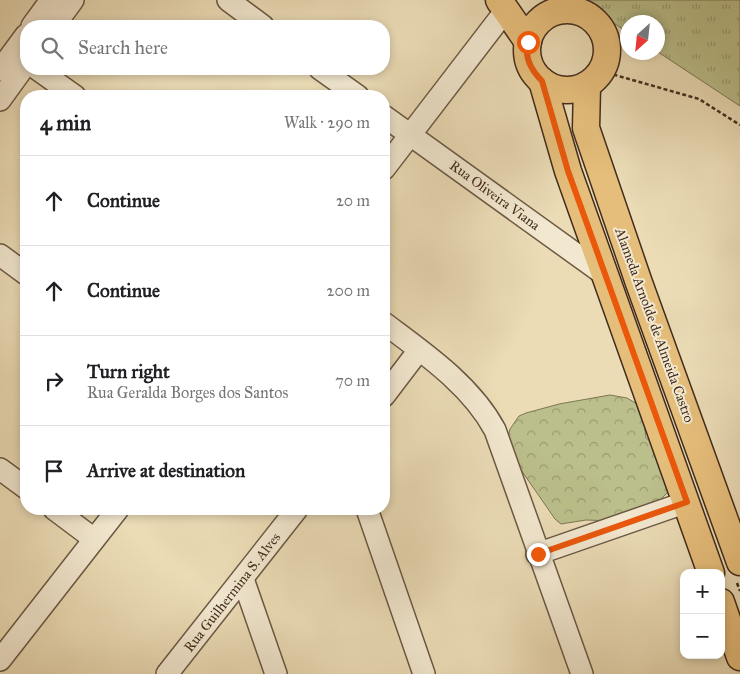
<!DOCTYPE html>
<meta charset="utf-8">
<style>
:root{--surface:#fff;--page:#f2f2f2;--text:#202124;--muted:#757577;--line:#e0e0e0}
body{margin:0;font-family:"IM FELL Great Primer",serif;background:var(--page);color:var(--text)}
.controls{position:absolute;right:15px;bottom:15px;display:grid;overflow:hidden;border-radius:10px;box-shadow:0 2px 8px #0003}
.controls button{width:45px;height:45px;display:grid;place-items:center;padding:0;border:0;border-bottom:1px solid var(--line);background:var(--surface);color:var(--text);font:25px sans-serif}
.compass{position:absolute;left:620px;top:15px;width:45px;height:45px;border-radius:50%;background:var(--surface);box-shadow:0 2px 8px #0003;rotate:207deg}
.stop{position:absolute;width:15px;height:15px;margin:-11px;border:4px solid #ea580c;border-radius:50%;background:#fff}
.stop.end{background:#ea580c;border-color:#fff;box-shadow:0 1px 5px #0008}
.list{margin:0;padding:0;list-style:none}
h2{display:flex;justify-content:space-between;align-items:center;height:65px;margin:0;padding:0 20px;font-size:21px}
h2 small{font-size:16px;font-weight:400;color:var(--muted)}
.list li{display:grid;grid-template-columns:32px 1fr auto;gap:15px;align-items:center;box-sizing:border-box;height:90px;padding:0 20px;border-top:1px solid var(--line)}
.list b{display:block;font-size:19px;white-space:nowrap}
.list p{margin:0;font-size:16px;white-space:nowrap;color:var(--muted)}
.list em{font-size:16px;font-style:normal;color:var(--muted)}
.icon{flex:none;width:28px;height:28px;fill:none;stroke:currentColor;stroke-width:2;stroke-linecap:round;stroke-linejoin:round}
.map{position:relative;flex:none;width:740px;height:674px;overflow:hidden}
.search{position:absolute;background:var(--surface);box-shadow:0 2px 8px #0003;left:20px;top:20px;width:370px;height:55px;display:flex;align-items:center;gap:12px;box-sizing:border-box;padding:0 18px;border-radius:20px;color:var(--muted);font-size:19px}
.panel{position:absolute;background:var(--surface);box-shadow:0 2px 8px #0003;left:20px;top:90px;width:370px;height:425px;border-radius:20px}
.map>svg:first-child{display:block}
</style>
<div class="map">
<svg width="740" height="674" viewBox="0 0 740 674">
<defs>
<pattern id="grass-tufts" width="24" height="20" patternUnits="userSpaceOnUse" patternTransform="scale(1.25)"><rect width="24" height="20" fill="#bbbf8b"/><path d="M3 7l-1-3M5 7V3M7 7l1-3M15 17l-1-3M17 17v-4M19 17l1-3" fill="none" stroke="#9a9b71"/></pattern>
<pattern id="forest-crowns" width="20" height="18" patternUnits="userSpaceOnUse" patternTransform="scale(1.25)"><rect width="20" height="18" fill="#bbbf8b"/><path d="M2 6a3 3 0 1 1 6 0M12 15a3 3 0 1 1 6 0" fill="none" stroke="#9a9b71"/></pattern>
</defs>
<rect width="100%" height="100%" fill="#ebdcb6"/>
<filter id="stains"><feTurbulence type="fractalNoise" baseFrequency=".004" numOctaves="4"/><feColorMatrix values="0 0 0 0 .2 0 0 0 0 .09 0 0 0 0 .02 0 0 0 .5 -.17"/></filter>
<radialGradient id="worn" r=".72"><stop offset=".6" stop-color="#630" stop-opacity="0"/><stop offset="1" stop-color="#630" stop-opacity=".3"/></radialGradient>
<!-- grass -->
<polygon fill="url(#grass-tufts)" stroke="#7e7654" points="579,0 740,0 740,106 658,52 658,22 628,22 627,32"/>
<!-- forest -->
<polygon fill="url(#forest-crowns)" stroke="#7e7654" points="610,395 627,398 642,407 646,438 653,443 676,484 645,515 615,521 586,520 561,524 555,519 519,467 508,437 510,429 519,416 526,413 559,404"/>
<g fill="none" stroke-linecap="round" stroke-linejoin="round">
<!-- minor casing -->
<g stroke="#6c5843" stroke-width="24">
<g id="minor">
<polyline points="228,0 263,26"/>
<polyline points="32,26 51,0"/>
<polyline points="54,26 73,0"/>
<polyline points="37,69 75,96"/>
<polyline points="320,69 358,96"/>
<polyline points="0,70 26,35"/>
<polyline points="0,100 26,64"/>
<polyline points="384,116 605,275"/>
<polyline points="384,169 506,10"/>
<polyline points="0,255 26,274"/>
<path d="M384 323C424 353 471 385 495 430L582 674"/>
<polyline points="384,396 419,350"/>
<polyline points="0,469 26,488"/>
<polyline points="54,509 94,539"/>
<polyline points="367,509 424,674"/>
<polyline points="537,554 687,502"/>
<polyline points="243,579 276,674"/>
<polyline points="0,660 118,509"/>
<polyline points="167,674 297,509"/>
</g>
</g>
<!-- major casing -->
<g stroke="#422c1d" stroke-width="29">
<g id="major">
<polyline points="499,0 528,42"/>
<circle cx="567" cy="50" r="40"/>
<polyline points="542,81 568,171 711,573"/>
<polyline points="587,86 586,128 639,283 740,562"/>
<polyline points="721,602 740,657"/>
</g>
</g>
<!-- path -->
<g stroke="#422c1d" stroke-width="2.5" stroke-dasharray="4 2.5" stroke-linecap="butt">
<polyline points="601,71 699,99 740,125"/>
<polyline points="737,583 740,591"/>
</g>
<!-- minor -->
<use href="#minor" stroke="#f2e8d0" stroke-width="21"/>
<!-- major -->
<use href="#major" stroke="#e6be7b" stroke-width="26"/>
</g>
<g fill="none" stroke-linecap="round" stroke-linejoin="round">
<!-- route -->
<path stroke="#ea580c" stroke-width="6" d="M528 42C524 57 531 70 542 81L568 171 687 502 538 554"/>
</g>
<g text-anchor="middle" stroke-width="4" stroke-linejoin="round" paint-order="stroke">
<!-- street labels -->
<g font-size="14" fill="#422c1d" stroke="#f2e8d0">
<text transform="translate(495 195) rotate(36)" y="5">Rua Oliveira Viana</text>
<text transform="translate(655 325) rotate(70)" y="5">Alameda Arnolde de Almeida Castro</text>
<text transform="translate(232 592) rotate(-52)" y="5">Rua Guilhermina S. Alves</text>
</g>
</g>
<rect width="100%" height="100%" filter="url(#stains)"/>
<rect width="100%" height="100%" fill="url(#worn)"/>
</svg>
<div class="controls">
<button>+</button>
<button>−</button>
</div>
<svg class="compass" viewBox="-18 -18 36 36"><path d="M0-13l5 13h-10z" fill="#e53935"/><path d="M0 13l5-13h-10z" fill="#757577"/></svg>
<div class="stop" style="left:528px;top:42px"></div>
<div class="stop end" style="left:538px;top:554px"></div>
<div class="search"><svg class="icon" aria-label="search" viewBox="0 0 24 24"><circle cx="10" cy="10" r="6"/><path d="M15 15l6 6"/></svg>Search here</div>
<section class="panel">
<h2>4 min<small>Walk · 290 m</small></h2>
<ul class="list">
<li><svg class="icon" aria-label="ahead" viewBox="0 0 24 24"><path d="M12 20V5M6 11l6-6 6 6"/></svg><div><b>Continue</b></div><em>20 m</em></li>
<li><svg class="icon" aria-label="ahead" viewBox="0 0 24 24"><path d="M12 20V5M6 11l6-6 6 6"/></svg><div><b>Continue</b></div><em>200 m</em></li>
<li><svg class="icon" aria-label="right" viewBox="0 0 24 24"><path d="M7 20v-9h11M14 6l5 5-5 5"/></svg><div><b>Turn right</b><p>Rua Geralda Borges dos Santos</p></div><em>70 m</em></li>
<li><svg class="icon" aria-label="arrive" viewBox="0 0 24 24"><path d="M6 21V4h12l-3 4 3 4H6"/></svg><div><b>Arrive at destination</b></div></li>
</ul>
</section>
</div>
